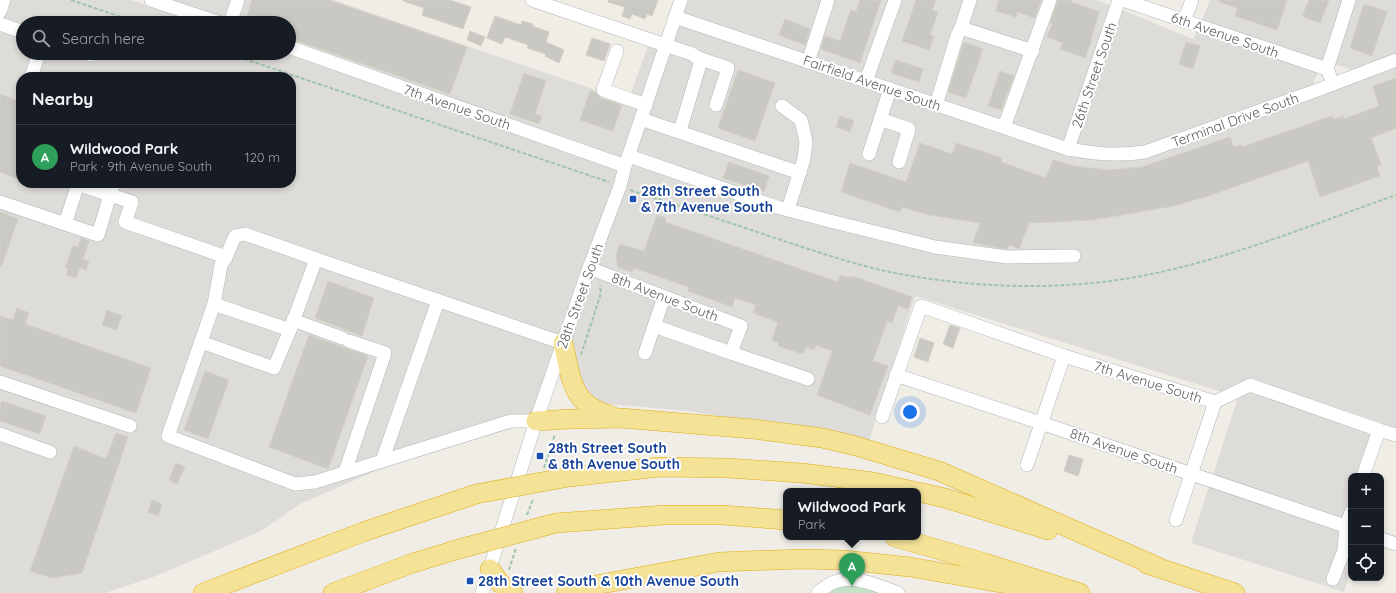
<!DOCTYPE html>
<meta charset="utf-8">
<style>
:root{--surface:#171b24;--page:#20242c;--text:#f1f3f6;--muted:#9ea1a6;--line:#363941;--accent:#db5440}
body{margin:0;font-family:Quicksand,sans-serif;background:var(--page);color:var(--text)}
.controls{position:absolute;right:12px;bottom:12px;display:grid;overflow:hidden;border-radius:8px;box-shadow:0 2px 6px #0003}
.controls button{width:36px;height:36px;display:grid;place-items:center;padding:0;border:0;border-bottom:1px solid var(--line);background:var(--surface);color:var(--text);font:20px sans-serif}
.you{position:absolute;left:910px;top:412px;width:14px;height:14px;margin:-10px;border:3px solid #fff;border-radius:50%;background:#1a73e8;box-shadow:0 0 0 6px #1a73e833}
.badge{display:grid;place-items:center;width:26px;height:26px;border-radius:50%;background:var(--accent);color:#fff;font-size:13px;font-weight:700}
.pin{position:absolute;translate:-50% -33px;filter:drop-shadow(0 1px 2px #0008)}
.pin::after{content:'';position:absolute;top:21px;width:14px;height:12px;background:inherit;clip-path:polygon(0 0,100% 0,50% 100%)}
.popup{position:absolute;left:783px;top:488px;width:138px;height:52px;box-sizing:border-box;display:grid;place-content:center;border-radius:8px;background:var(--surface);filter:drop-shadow(0 1px 3px #0005);font-size:13px;white-space:nowrap;color:var(--muted)}
.popup b{font-size:15px;color:var(--text)}
.popup::after{content:'';position:absolute;left:50%;top:100%;margin-left:-8px;border:8px solid transparent;border-top-color:var(--surface)}
.list{margin:0;padding:0;list-style:none}
h2{display:flex;justify-content:space-between;align-items:center;height:52px;margin:0;padding:0 16px;font-size:17px}
h2 small{font-size:13px;font-weight:400;color:var(--muted)}
.list li{display:grid;grid-template-columns:26px 1fr auto;gap:12px;align-items:center;box-sizing:border-box;height:64px;padding:0 16px;border-top:1px solid var(--line)}
.list b{display:block;font-size:15px;white-space:nowrap}
.list p{margin:0;font-size:13px;white-space:nowrap;color:var(--muted)}
.list em{font-size:13px;font-style:normal;color:var(--muted)}
.icon{flex:none;width:22px;height:22px;fill:none;stroke:currentColor;stroke-width:2;stroke-linecap:round;stroke-linejoin:round}
.map{position:relative;flex:none;width:1396px;height:593px;overflow:hidden}
.search{position:absolute;background:var(--surface);box-shadow:0 2px 6px #0003;left:16px;top:16px;width:280px;height:44px;display:flex;align-items:center;gap:10px;box-sizing:border-box;padding:0 14px;border-radius:22px;color:var(--muted);font-size:15px}
.panel{position:absolute;background:var(--surface);box-shadow:0 2px 6px #0003;left:16px;top:72px;width:280px;height:116px;border-radius:16px}
.map>svg:first-child{display:block}
</style>
<div class="map">
<svg width="1396" height="593" viewBox="0 0 1396 593">
<rect width="100%" height="100%" fill="#efede6"/>
<!-- industrial -->
<g fill="#dedcd8" fill-rule="evenodd">
<path d="M10 0H131L201 23H23V53H287L619 170 533 415 403 459 300 504 261 531 156 576 105 593H0V388L133 434 137 422 0 375V28ZM21 77H291V183H21Z"/>
<polygon points="170,0 232,0 226,18"/>
<polygon points="244,0 333,0 628,101 648,46 658,50 622,158 289,41 289,23 236,22"/>
<polygon points="686,0 889,0 863,74 682,13"/>
<polygon points="901,0 1096,0 1111,6 1065,142 874,77"/>
<polygon points="1210,0 1344,0 1323,61 1202,20"/>
<polygon points="1355,0 1396,0 1396,53 1353,70 1334,64"/>
<polygon points="1122,10 1193,39 1197,31 1318,72 1312,86 1144,146 1124,149 1099,148 1076,144"/>
<polygon points="678,24 1062,154 1097,160 1123,161 1146,158 1396,66 1396,428 1252,379 1248,379 1222,392 915,296 875,421 869,442 688,411 609,404 601,406 588,397 568,343 592,276 744,333 748,322 596,265 631,168"/>
<polygon points="1250,391 1372,434 1357,476 1351,476 1351,495 1343,519 1213,475 1238,397"/>
<polygon points="1209,486 1340,531 1338,549 1326,583 1336,587 1349,552 1351,535 1351,570 1344,592 1191,543"/>
</g>
<!-- green -->
<polygon fill="#c5e4c7" points="834,582 898,593 818,593"/>
<!-- building -->
<g fill="#cac8c2" stroke="#d3cfc5">
<polygon points="252,0 329,0 467,47 450,94 289,38 289,23 245,23"/>
<polygon points="403,0 450,0 471,7 463,29 422,15 424,8 403,1"/>
<polygon points="608,0 658,0 652,16 647,14 645,19 632,14 630,19 622,16 625,7 608,2"/>
<polygon points="860,0 881,0 860,63 821,49 825,36 840,41 851,10 856,12"/>
<polygon points="916,0 936,0 932,10 938,12 930,35 934,36 929,50 902,41"/>
<polygon points="999,0 1041,0 1035,18 1017,12 1016,17 996,11"/>
<polygon points="1058,0 1071,0 1071,2 1099,12 1091,39 1092,39 1085,58 1060,49 1063,43 1047,37 1052,24 1050,23"/>
<polygon points="1219,0 1287,0 1277,30 1235,16 1238,8 1219,2"/>
<polygon points="1309,0 1329,0 1320,23 1302,16"/>
<polygon points="1364,4 1387,12 1372,56 1350,48"/>
<polygon points="495,16 521,25 522,21 533,24 532,26 549,32 546,42 564,50 559,63 545,56 546,54 527,48 528,45 505,37 502,44 487,38"/>
<polygon points="785,19 810,29 805,45 779,35"/>
<polygon points="470,31 485,37 481,46 467,40"/>
<polygon points="592,38 610,44 604,61 586,55"/>
<polygon points="964,42 983,49 966,98 948,92"/>
<polygon points="1186,42 1200,46 1193,69 1179,64"/>
<polygon points="896,60 923,69 919,82 891,73"/>
<polygon points="738,70 775,83 755,141 718,128"/>
<polygon points="1000,71 1014,76 1001,110 988,106"/>
<polygon points="524,73 546,81 535,114 542,116 539,124 510,114"/>
<polygon points="1396,78 1396,128 1371,138 1381,164 1377,166 1380,176 1320,197 1308,161 1208,196 1174,206 1092,220 1029,223 1019,249 1010,245 1007,249 973,243 980,223 929,215 902,207 900,212 841,192 850,163 906,182 920,143 952,154 956,143 1002,158 1001,162 1046,178 1053,160 1074,166 1108,170 1142,167 1230,137 1234,147 1241,145 1242,147 1332,116 1334,119 1343,116 1344,119 1379,106 1373,86"/>
<polygon points="590,91 596,93 600,98 622,105 613,131 580,120"/>
<polygon points="0,94 21,102 21,180 0,172"/>
<polygon points="840,116 854,121 850,132 836,127"/>
<polygon points="729,162 769,176 764,192 723,178"/>
<polygon points="0,212 18,219 1,267 0,266"/>
<polygon points="657,215 666,218 665,222 838,282 840,275 851,278 852,276 912,297 908,309 898,306 892,323 887,321 873,361 888,366 870,415 817,395 832,351 816,345 814,350 806,347 803,354 778,346 779,343 772,340 778,322 753,313 756,305 735,298 732,307 688,291 689,287 686,286 634,268 632,272 618,267 616,255 620,244 644,251"/>
<polygon points="81,238 89,241 83,259 89,261 86,270 80,268 76,278 66,275 68,269 65,268 73,246 78,247"/>
<polygon points="328,281 374,298 362,336 315,318"/>
<polygon points="17,308 29,313 25,324 151,368 136,413 0,366 0,316 13,320"/>
<polygon points="107,310 122,316 116,330 102,325"/>
<polygon points="950,325 960,328 953,348 943,344"/>
<polygon points="309,335 368,356 328,469 269,447"/>
<polygon points="920,338 934,343 928,362 914,357"/>
<polygon points="205,371 229,380 208,439 184,430"/>
<polygon points="2,401 46,416 40,434 0,421 0,406"/>
<polygon points="116,433 128,437 82,573 52,578 30,571 74,446 106,459"/>
<polygon points="1069,455 1083,459 1078,476 1064,471"/>
<polygon points="176,463 185,467 177,484 169,480"/>
<polygon points="152,500 162,504 158,516 148,512"/>
</g>
<g fill="none" stroke-linecap="round" stroke-linejoin="round">
<!-- minor casing -->
<g stroke="#b3b6ba" stroke-width="14">
<g id="minor">
<polyline points="151,0 220,23"/>
<polyline points="532,0 692,54 698,58 700,64 680,131"/>
<polyline points="1123,0 1327,69"/>
<polyline points="0,12 4,0"/>
<path d="M675 17 1068 149C1096 154 1117 156 1145 152L1315 91 1396 60"/>
<polyline points="1184,21 1192,0"/>
<polyline points="230,23 238,0"/>
<polyline points="0,24 23,32"/>
<polyline points="961,28 1033,51"/>
<polyline points="289,47 625,166"/>
<polyline points="617,51 603,90 646,105"/>
<polyline points="86,53 90,55"/>
<polyline points="698,58 728,68 716,105"/>
<polyline points="808,62 828,0"/>
<polyline points="1330,76 1327,69 1349,0"/>
<polyline points="31,77 39,53"/>
<polyline points="866,81 895,0"/>
<polyline points="936,105 957,36 961,28 970,0"/>
<polyline points="782,106 801,120 806,141 804,159 788,209"/>
<polyline points="641,119 800,173"/>
<polyline points="880,119 909,129 899,162"/>
<polyline points="1004,127 1050,0"/>
<polyline points="1068,149 1119,0"/>
<polyline points="869,154 890,89"/>
<polyline points="629,156 777,207 830,221 935,247 1007,257 1074,256"/>
<polyline points="114,183 110,195 132,202 125,222 226,257"/>
<polyline points="0,202 98,235 110,195 78,184 65,224"/>
<polyline points="589,268 741,326 731,353 654,326"/>
<polyline points="214,304 221,265 226,257 235,236 245,234 316,259"/>
<polyline points="293,320 342,338"/>
<polyline points="201,342 274,368 290,330"/>
<polyline points="645,353 664,297"/>
<polyline points="731,353 808,379"/>
<polyline points="896,375 1041,423 1351,528"/>
<polyline points="0,382 130,426"/>
<polyline points="882,417 921,306 1064,356 1215,402 1250,385 1379,430 1396,435"/>
<polyline points="536,421 511,421 315,482 295,484 168,436 214,304 290,330 316,259 563,343"/>
<polyline points="0,434 50,452"/>
<polyline points="382,461 438,301"/>
<polyline points="1027,465 1064,356"/>
<polyline points="345,472 385,353 349,341"/>
<polyline points="1363,476 1379,430"/>
<polyline points="1176,520 1215,402"/>
<polyline points="1381,539 1396,544"/>
<polyline points="1333,579 1344,550 1346,527 1351,512"/>
<polyline points="482,593 536,421 589,268 620,186 625,166 681,0"/>
<path d="M818 593C844 568 869 583 898 593"/>
</g>
</g>
<!-- highway casing -->
<g stroke="#e1ac13" stroke-width="20">
<g id="highway">
<path d="M563 343C572 380 570 404 612 416"/>
<polyline points="536,421 571,419 621,418 753,429 822,438 856,446 939,471 1158,567"/>
<polyline points="569,477 659,467 727,468 802,473 873,482 913,491"/>
<polyline points="918,492 945,498 1048,530"/>
<polyline points="556,523 665,515 722,515 786,520"/>
<polyline points="895,537 985,563 1080,593"/>
<polyline points="1147,564 1235,593"/>
<polyline points="490,569 501,584 513,593"/>
<polyline points="203,593 363,532 476,494"/>
<polyline points="333,593 413,563 459,549"/>
<polyline points="566,593 601,584 719,562 801,559 844,560 910,567 1059,593"/>
</g>
</g>
<!-- path -->
<g stroke="#9ec5ac" stroke-width="2" stroke-dasharray="4 2" stroke-linecap="butt">
<polyline points="71,0 139,23"/>
<polyline points="227,53 609,182"/>
<path d="M630 190C679 206 728 222 778 239 821 253 866 269 912 276 993 290 1081 290 1161 272 1242 254 1319 222 1396 195"/>
<polyline points="581,355 601,293 600,285"/>
<polyline points="544,468 555,434"/>
<polyline points="527,515 533,499"/>
<polyline points="509,570 516,548"/>
</g>
<!-- minor -->
<use href="#minor" stroke="#fff" stroke-width="13"/>
<!-- highway -->
<use href="#highway" stroke="#f4e297" stroke-width="19"/>
<!-- highway-bridge casing -->
<g stroke="#e1ac13" stroke-width="20" stroke-linecap="butt">
<g id="highway-bridge">
<polyline points="476,494 569,477"/>
<polyline points="459,549 556,523"/>
</g>
</g>
<!-- highway-bridge -->
<use href="#highway-bridge" stroke="#f4e297" stroke-width="19"/>
</g>
<!-- markers -->
<g fill="#1a4fb4" stroke="#fff" stroke-width="1.5">
<rect x="629" y="195" width="8" height="8" rx="2"/>
<rect x="536" y="452" width="8" height="8" rx="2"/>
<rect x="466" y="577" width="8" height="8" rx="2"/>
</g>
<g text-anchor="middle" stroke-width="4" stroke-linejoin="round" paint-order="stroke">
<!-- street labels -->
<g font-size="14" fill="#5e6165" stroke="#fff">
<text transform="translate(1225 35) rotate(19)" y="5">6th Avenue South</text>
<text transform="translate(1094 75) rotate(-71)" y="5">26th Street South</text>
<text transform="translate(872 83) rotate(19)" y="5">Fairfield Avenue South</text>
<text transform="translate(457 107) rotate(19)" y="5">7th Avenue South</text>
<text transform="translate(1235 120) rotate(-20)" y="5">Terminal Drive South</text>
<text transform="translate(580 296) rotate(-70)" y="5">28th Street South</text>
<text transform="translate(665 297) rotate(21)" y="5">8th Avenue South</text>
<text transform="translate(1148 382) rotate(17)" y="5">7th Avenue South</text>
<text transform="translate(1124 451) rotate(19)" y="5">8th Avenue South</text>
</g>
<!-- transit labels -->
<g font-size="14" font-weight="bold" fill="#164399" stroke="#fff" text-anchor="start">
<text x="641" y="196">28th Street South<tspan x="641" dy="16">&amp; 7th Avenue South</tspan></text>
<text x="548" y="453">28th Street South<tspan x="548" dy="16">&amp; 8th Avenue South</tspan></text>
<text x="478" y="586">28th Street South &amp; 10th Avenue South</text>
</g>
</g>
</svg>
<div class="controls">
<button>+</button>
<button>−</button>
<button><svg class="icon" aria-label="locate" viewBox="0 0 24 24"><circle cx="12" cy="12" r="6"/><path d="M12 2v4M12 18v4M2 12h4M18 12h4"/></svg></button>
</div>
<div class="you"></div>
<div class="pin badge" style="left:852px;top:586px;background:#2e9e5b">A</div>
<div class="popup"><b>Wildwood Park</b>Park</div>
<div class="search"><svg class="icon" aria-label="search" viewBox="0 0 24 24"><circle cx="10" cy="10" r="6"/><path d="M15 15l6 6"/></svg>Search here</div>
<section class="panel">
<h2>Nearby<small></small></h2>
<ul class="list">
<li><span class="badge" style="background:#2e9e5b">A</span><div><b>Wildwood Park</b><p>Park · 9th Avenue South</p></div><em>120 m</em></li>
</ul>
</section>
</div>
